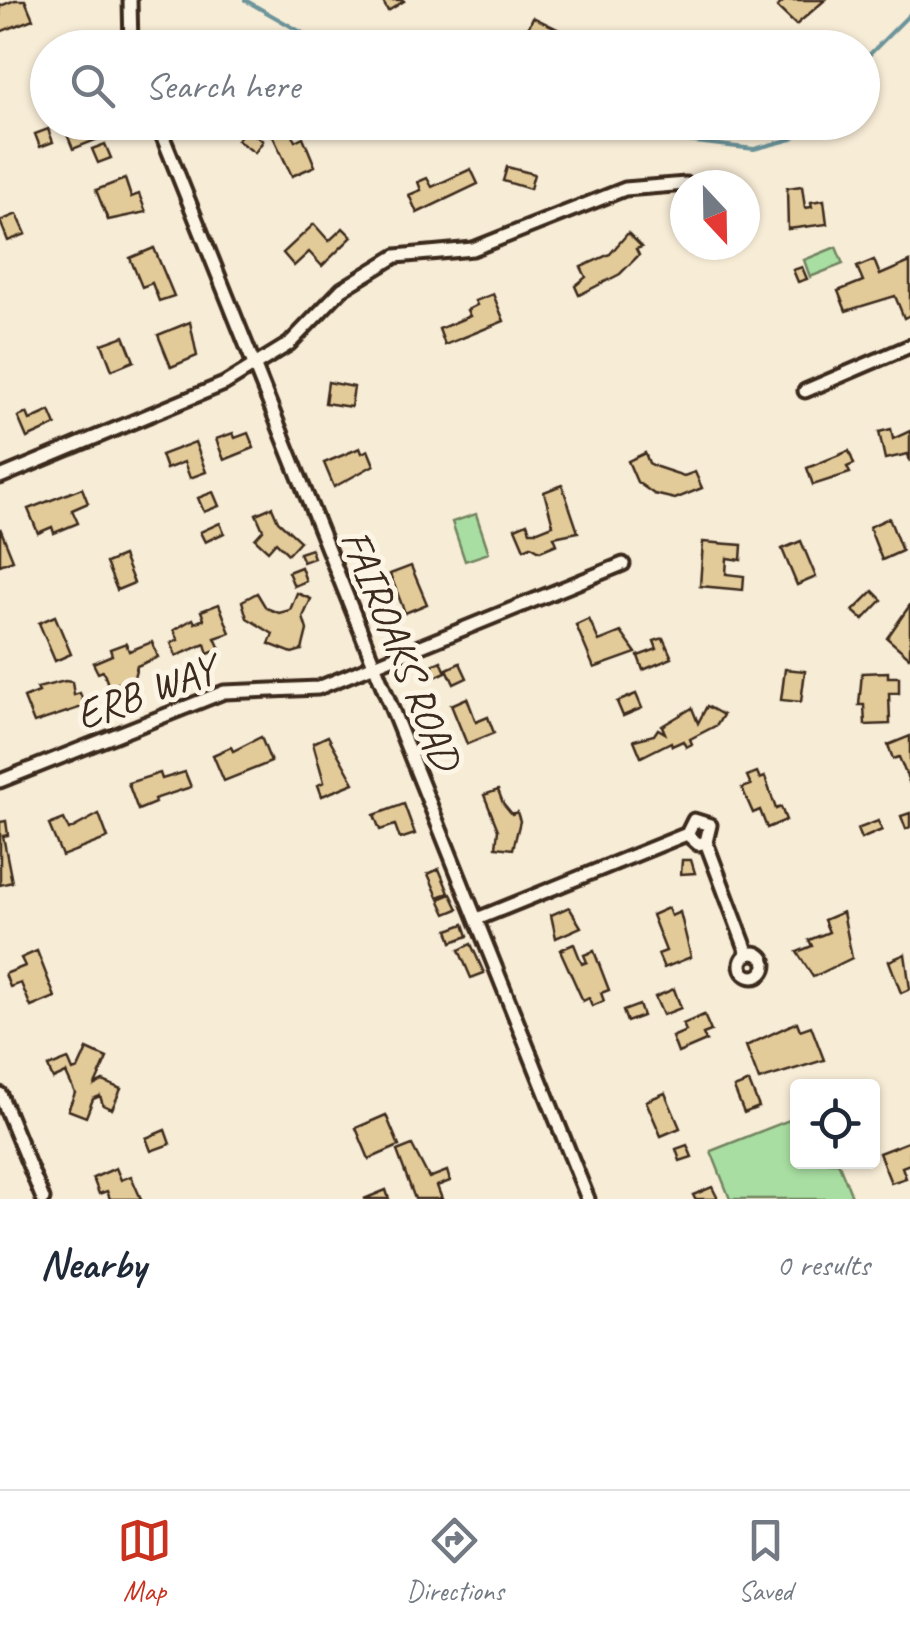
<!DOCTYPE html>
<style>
:root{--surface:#fff;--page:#f6f6f7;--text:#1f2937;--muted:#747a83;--line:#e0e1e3;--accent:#c8321e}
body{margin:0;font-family:Caveat,sans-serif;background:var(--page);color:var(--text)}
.controls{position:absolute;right:30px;bottom:30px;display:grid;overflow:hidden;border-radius:10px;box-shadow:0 2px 8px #0004}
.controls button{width:90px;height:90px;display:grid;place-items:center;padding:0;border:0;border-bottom:2px solid var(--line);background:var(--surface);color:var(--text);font:50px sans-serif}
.compass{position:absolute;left:670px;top:170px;width:90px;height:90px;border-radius:50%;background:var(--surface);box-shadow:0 2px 8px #0004;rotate:158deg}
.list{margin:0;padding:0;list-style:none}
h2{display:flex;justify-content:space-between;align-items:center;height:130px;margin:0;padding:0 40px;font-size:42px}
h2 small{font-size:32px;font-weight:400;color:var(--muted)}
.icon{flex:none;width:55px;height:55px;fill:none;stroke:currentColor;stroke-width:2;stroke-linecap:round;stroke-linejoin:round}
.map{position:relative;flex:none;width:910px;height:1199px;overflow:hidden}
.search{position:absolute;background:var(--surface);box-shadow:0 2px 8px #0004;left:30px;right:30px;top:30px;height:110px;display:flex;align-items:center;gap:25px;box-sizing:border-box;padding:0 35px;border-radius:55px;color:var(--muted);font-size:38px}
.sheet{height:290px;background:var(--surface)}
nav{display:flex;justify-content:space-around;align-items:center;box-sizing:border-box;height:140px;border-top:2px solid var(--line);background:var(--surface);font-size:28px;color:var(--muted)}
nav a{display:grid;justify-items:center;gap:5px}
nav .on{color:var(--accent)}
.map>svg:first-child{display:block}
</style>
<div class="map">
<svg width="910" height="1199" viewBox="0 0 910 1199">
<rect width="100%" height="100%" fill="#f7ecd6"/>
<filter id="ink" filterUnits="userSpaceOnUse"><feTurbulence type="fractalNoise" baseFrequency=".01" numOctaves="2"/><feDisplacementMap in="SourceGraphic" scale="20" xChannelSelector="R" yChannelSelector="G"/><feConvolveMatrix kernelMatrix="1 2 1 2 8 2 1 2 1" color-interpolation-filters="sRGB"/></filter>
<g filter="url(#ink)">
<!-- green -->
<g fill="#a8dea2" stroke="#728460" stroke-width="2.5">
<polygon points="836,247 843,264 810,277 804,260"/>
<polygon points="476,514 489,553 465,561 452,522"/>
<polygon points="797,1117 798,1162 838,1162 853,1199 730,1199 711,1151"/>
</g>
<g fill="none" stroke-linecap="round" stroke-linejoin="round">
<!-- stream -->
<g stroke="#6c949a" stroke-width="4">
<polyline points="245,0 329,48"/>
<polyline points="862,62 910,14"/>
<polyline points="526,122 754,149 792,139 810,122"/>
</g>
</g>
<!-- building -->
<g fill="#e3ca99" stroke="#3b2a1e" stroke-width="2.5">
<polygon points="15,0 25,0 33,19 0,32 0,6"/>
<polygon points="382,0 403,0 404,1 388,11"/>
<polygon points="785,0 825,0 796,25 777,7"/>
<polygon points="533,17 572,36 567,48 536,48 522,42"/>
<polygon points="393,37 416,48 388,48"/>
<polygon points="684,38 688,48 671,48 670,44"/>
<polygon points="62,122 97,122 103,137 73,149"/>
<polygon points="266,122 300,122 291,130 295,141 303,137 315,166 292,176"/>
<polygon points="48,129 53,142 40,147 35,134"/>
<polygon points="246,129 263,141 255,153 237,140"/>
<polygon points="105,144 111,158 98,163 92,149"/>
<polygon points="507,167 534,174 530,189 503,181"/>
<polygon points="471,169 478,184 417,213 409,195 421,190 418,182 427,178 432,187"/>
<polygon points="125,179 131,197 139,194 146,212 108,220 96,190"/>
<polygon points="802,186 805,208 812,207 811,202 824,200 827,224 788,229 787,188"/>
<polygon points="17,214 26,234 8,241 0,221"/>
<polygon points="314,224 329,241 343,228 352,237 322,266 309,252 294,266 283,253"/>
<polygon points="628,233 642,247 636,249 639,255 620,274 579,295 575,286 586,277 581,267 610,254"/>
<polygon points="154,248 174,296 159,301 152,283 142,287 130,258"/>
<polygon points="874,260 880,275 910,262 910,315 904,318 895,296 846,311 838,291 863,281 857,267"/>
<polygon points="802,267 807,279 798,282 793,270"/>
<polygon points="493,294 504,321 445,345 439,329 470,316 467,310 477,305 475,301"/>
<polygon points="190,322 197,356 171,367 158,335"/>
<polygon points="124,336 134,361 112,370 102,344"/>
<polygon points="328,382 354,387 351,407 325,403"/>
<polygon points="50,411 56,425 27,438 18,417 27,413 30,420"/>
<polygon points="891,429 893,439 910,431 910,462 908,454 885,459 879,432"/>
<polygon points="233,433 235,438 248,433 254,448 224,460 216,439"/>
<polygon points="195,442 206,472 190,478 184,462 166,469 161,455"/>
<polygon points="360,448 362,453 368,450 374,465 334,487 324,463"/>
<polygon points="849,451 854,464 847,467 850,473 813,485 807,468"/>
<polygon points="645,453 649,463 657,467 684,476 695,472 702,488 675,499 654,494 637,482 628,461"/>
<polygon points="562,485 578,532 554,537 557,544 540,551 531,546 524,549 515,528 527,523 530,531 538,531 553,525 544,492"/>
<polygon points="82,488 88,503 72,510 78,523 54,533 52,527 38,533 28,509"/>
<polygon points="213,492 219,506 204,512 198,498"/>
<polygon points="272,507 278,521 300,541 288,554 276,542 268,551 255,539 263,530 256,514"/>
<polygon points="889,518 902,551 882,560 869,527"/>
<polygon points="220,523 224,533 205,542 200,532"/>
<polygon points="0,528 13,560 0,565"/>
<polygon points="801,541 816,577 797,585 782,549"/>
<polygon points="703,542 742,545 741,560 727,558 726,574 744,576 743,590 700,586"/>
<polygon points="311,549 314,558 303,562 299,553"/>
<polygon points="123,556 134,583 117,590 106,563"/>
<polygon points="411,566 427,604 405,613 390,574"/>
<polygon points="301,567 306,581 294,586 288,572"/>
<polygon points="873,591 882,600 863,620 853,611"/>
<polygon points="257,593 266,608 279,613 290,610 297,593 311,599 303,617 307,630 302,650 292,653 269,644 273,634 247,618 242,601"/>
<polygon points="219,604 230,633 215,638 220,649 208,654 205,644 176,656 171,643 178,640 174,630 193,619 195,623 204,619 201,611"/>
<polygon points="910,605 910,656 909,657 887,638"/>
<polygon points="55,616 71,654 55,661 39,623"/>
<polygon points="589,619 599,641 621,632 636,653 594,668 576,625"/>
<polygon points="663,638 672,658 643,670 638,656 657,649 654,641"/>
<polygon points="152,642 158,657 137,666 134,677 109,687 103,671 98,673 93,663 112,655 110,649 126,643 129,651"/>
<polygon points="441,661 445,670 460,663 467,678 454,684 448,671 435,677 430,666"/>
<polygon points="785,669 805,671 801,702 781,700"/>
<polygon points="888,672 888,677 899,677 899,693 889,693 890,724 865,725 864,705 859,705 862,673"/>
<polygon points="65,681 72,682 74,695 80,693 85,706 34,723 24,698 39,692 37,688"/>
<polygon points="636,694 642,708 623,716 617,702"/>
<polygon points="467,698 476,722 488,717 494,733 467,744 451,705"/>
<polygon points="707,706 723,715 717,725 690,739 692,744 686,747 683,741 672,746 671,742 641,757 634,740 654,735 658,729 665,733 662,726 692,708 698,723"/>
<polygon points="328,736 354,783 322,796 318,785 324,782 313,743"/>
<polygon points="910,736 910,784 899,757 893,759 888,745"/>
<polygon points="261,737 271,762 224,781 213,755 231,747 233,751"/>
<polygon points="185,772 191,787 154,799 155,803 138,810 128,783 160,773 162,779"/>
<polygon points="757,772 760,779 765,777 776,809 781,807 786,820 767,828 760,810 753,813 742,788 751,785 747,776"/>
<polygon points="498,790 503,803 512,814 517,812 520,821 513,849 496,847 498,830 484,795"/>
<polygon points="404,804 415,834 400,839 395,825 380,830 374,815"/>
<polygon points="910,813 910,827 906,829 901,816"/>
<polygon points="99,814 108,838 62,856 49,825 64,819 69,830"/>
<polygon points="6,821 8,835 3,836 12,882 0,885 0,822"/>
<polygon points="878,821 882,830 861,839 857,829"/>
<polygon points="682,860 691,860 695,873 681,874"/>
<polygon points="439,869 449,893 438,897 428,874"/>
<polygon points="451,894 458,909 446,914 439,899"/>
<polygon points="569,907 581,927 556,938 551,915"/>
<polygon points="668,908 671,916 680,912 691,957 664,968 658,954 666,951 652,915"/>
<polygon points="843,912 852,958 813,977 797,952 812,946 809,940 829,932 824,920"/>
<polygon points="464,924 468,936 452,942 448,930"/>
<polygon points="471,944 484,973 471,978 459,950"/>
<polygon points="574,944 582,964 587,962 584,955 594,951 609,990 601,993 604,1001 592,1006 589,998 583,1001 560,950"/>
<polygon points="37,951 55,997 31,1007 21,983 10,987 5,974 25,966 21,958"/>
<polygon points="905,954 910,989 901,993 889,961"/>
<polygon points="674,989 681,1008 663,1015 655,997"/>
<polygon points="639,1005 643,1016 627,1022 623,1011"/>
<polygon points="704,1015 711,1031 703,1034 706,1041 678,1053 672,1037 686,1031 683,1024"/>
<polygon points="797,1022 800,1030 811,1026 824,1060 759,1080 746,1046"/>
<polygon points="87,1049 107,1058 95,1085 103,1081 121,1089 112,1109 103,1105 100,1096 93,1099 86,1117 68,1110 75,1093 66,1073 53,1079 48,1067 68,1059 73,1071 78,1069"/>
<polygon points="749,1082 759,1107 744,1113 734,1088"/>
<polygon points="665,1093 680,1128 661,1136 646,1101"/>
<polygon points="386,1115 399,1146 369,1159 356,1128"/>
<polygon points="165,1130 170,1144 151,1151 146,1138"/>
<polygon points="910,1141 910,1164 902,1167 906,1178 891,1183 879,1153"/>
<polygon points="412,1145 429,1178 447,1171 450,1181 437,1186 442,1199 415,1199 397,1151"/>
<polygon points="687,1145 692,1157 680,1161 676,1149"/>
<polygon points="116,1168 121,1180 131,1176 141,1199 110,1199 107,1191 99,1194 93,1178"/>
<polygon points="712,1187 718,1199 695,1199 693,1195"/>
<polygon points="386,1190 389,1199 364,1199"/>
</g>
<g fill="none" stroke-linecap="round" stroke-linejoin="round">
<!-- minor casing -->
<g stroke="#3b2a1e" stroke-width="19">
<g id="minor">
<polyline points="130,0 131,48"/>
<polyline points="157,122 588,1199"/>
<polyline points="805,391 910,346"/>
<polyline points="0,477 224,384 289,344 342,289 396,256 473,249 625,189 686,184"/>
<polyline points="0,781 224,692 318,688 623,564"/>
<polyline points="706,842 748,954"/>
<polyline points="477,919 687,834 694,820 710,825 706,842 698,844 687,834"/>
<circle cx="753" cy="965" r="12"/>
<polyline points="0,1094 43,1199"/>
</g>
</g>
<!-- minor -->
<use href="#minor" stroke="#fcf5e5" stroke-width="11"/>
</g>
</g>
<g text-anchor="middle" stroke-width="10" stroke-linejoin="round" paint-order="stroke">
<!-- street labels -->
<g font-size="42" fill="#3b2a1e" stroke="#fcf5e5">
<text transform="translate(402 649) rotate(68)" y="15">FAIROAKS ROAD</text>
<text transform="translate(145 691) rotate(-20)" y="15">ERB WAY</text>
</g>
</g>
</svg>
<div class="controls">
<button><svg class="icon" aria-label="locate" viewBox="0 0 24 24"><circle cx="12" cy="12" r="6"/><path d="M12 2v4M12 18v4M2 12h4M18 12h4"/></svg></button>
</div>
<svg class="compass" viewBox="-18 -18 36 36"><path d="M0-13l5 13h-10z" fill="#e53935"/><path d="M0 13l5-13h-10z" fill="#747a83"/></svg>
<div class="search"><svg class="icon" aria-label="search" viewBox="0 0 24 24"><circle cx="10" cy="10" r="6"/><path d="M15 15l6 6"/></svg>Search here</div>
</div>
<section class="sheet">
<h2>Nearby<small>0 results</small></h2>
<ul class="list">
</ul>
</section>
<nav>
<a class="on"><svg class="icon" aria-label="map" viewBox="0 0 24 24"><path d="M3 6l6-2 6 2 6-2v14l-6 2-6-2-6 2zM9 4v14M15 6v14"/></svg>Map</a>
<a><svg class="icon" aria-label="directions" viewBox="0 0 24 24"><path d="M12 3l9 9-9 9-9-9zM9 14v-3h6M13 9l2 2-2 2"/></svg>Directions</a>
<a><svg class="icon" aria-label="saved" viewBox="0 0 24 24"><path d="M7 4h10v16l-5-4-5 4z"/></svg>Saved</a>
</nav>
